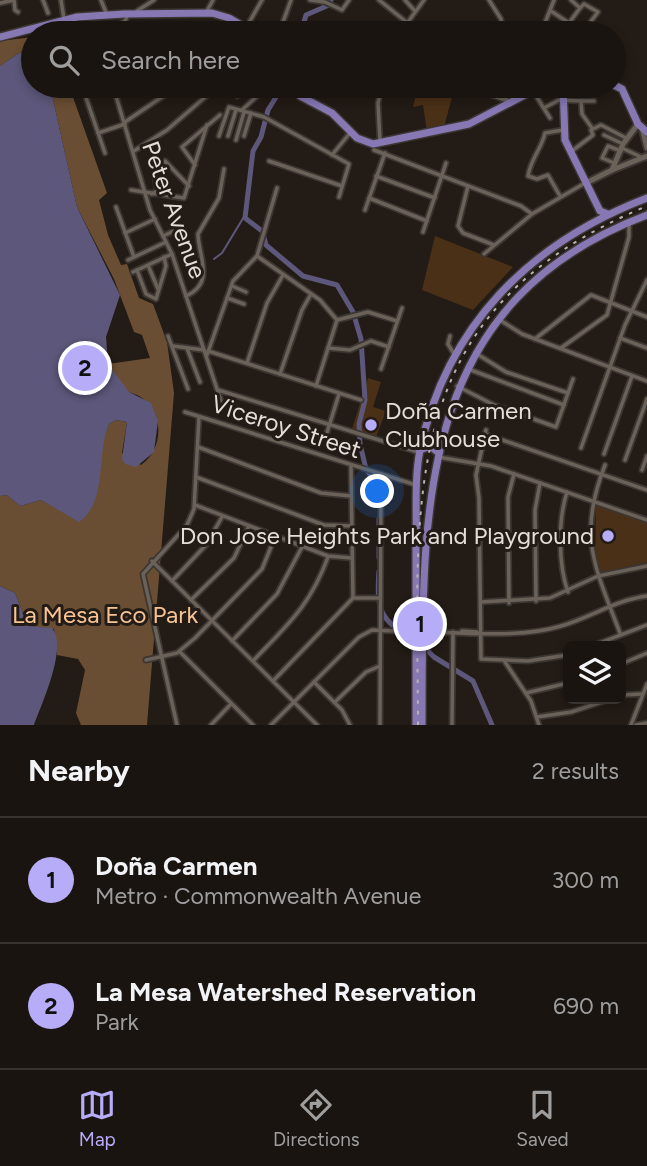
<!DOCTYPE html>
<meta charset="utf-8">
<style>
:root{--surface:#1a1410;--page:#27211e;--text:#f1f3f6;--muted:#9f9e9f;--line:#383330;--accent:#b6acf8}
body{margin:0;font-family:Figtree,sans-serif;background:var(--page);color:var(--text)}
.controls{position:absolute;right:21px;bottom:21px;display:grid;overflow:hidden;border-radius:10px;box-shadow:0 4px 10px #0003}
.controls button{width:63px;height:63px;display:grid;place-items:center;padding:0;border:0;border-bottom:2px solid var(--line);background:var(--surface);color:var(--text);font:35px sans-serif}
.you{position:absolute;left:378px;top:492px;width:24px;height:24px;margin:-18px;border:5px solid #fff;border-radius:50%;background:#1a73e8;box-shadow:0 0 0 10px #1a73e833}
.badge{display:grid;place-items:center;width:46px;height:46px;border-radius:50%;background:var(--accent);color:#111;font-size:23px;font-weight:700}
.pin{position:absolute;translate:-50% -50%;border:4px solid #fff;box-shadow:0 2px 7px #0006}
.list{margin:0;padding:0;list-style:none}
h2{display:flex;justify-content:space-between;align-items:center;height:91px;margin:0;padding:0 28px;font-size:30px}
h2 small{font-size:23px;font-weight:400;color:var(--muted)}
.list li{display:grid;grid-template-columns:46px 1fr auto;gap:21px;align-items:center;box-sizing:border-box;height:126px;padding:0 28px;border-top:2px solid var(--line)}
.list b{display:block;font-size:26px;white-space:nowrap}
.list p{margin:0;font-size:23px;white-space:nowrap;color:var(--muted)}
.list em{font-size:23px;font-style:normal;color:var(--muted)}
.icon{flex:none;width:38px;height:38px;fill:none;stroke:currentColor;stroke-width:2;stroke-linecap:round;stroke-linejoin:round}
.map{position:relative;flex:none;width:647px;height:725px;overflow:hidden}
.search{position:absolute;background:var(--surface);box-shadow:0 4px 10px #0003;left:21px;right:21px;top:21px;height:77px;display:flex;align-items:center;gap:18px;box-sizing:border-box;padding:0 24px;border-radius:38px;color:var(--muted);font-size:26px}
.sheet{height:343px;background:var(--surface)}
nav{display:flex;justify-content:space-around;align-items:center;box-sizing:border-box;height:98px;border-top:2px solid var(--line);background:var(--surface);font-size:19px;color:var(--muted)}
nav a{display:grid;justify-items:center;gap:4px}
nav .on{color:var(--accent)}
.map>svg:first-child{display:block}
</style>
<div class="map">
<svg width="647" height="725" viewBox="0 0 647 725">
<rect width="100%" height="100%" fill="#231b15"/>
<!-- green -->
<g fill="#4a3017">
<polygon points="418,86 455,86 444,127 427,132 423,105 413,107"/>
<polygon points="435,236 513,267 473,310 422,290"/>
<polygon points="368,378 381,382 373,407 386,411 376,437 352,429"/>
<polygon points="596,504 647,522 647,564 601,573 595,556"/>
</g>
<!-- forest -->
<g fill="#6a4e33">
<polygon points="33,37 33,51 19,53 0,66 0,41"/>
<path d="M50 86H69L107 193 99 200 108 235 121 265 127 264 139 298 153 304 167 342 174 393 147 725H81L76 713 85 670 78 659 57 655 54 629 28 626 15 593 0 586V496L7 495 20 506 41 500 79 521C106 495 94 456 109 424L116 420 127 422 122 453 141 465C163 450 165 414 142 398 138 394 132 394 127 391 119 384 112 373 108 364L150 358 142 335 134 332 114 279 77 207Z"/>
</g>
<!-- water -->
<g fill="#5d587b">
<path d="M33 51V86H50L77 207 120 295 106 337 108 364 129 392 151 403 158 421 154 452 136 467 125 464 122 459 127 422 116 420 109 424C96 453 108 502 79 522L41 500 20 506 7 495 0 496V66L19 53Z"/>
<path d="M0 586 15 593 28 626 52 628C68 647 42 703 34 725H0Z"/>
</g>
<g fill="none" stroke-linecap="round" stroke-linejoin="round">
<!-- stream -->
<polyline stroke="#5d587b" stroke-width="2" points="214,259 222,253 245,215"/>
<!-- river -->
<g stroke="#5d587b" stroke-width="5">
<polyline points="306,33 302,29 306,15 329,5 331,0"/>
<polyline points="262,231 245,218 253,151 261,137 268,110 283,86"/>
<polyline points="264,237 266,245 303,276 337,285 353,312 361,339 365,400 359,424 360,444 366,469 377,484 380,502"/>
<polyline points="379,558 379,519"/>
<path d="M379 571C377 598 376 617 401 631"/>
<polyline points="422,645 434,657 473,681 492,725"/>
</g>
<!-- minor casing -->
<g stroke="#3b3632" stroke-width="7">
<g id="minor">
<polyline points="43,0 48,13"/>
<polyline points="61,0 64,19"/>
<polyline points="101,0 107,15"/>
<polyline points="310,0 325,2 342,10 349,0"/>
<polyline points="379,0 420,33"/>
<polyline points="405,0 414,10"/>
<polyline points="489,0 501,19 503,33"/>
<polyline points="571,0 580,8 584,4 598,12 582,33"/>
<polyline points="0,3 14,0 15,10 18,12"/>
<polyline points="137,11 154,0"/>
<polyline points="207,11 213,0"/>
<polyline points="551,11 569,23 580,8"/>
<polyline points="247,26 262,0"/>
<polyline points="107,33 125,21 128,14"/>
<polyline points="279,33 291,0"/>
<polyline points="400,33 424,0"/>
<polyline points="541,33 554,0"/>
<polyline points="82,86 105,153"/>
<polyline points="113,86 150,210 172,254 221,401"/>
<polyline points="466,86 508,101"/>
<polyline points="500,86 507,100"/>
<polyline points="533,91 550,118"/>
<polyline points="116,94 129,86"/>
<polyline points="237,96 251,86"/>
<polyline points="544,108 559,100 581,101"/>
<polyline points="242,110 268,86"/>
<polyline points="125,122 178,86"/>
<polyline points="592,128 582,114 581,101 594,101"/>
<polyline points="98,133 125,124"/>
<polyline points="604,135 623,144"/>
<polyline points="219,136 229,107 264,117 349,164 339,197"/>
<polyline points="228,136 236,110"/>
<polyline points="244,136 251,113"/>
<polyline points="236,140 244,112"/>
<polyline points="380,141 378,103 382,86"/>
<polyline points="622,148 643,158"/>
<polyline points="374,150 521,206 532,214"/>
<polyline points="134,151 167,130 218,86"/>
<polyline points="572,151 593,135 591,130 601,125 626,138"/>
<polyline points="332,155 350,133"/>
<polyline points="269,161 342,186"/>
<polyline points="614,163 602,158 608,146 621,151"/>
<polyline points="195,165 182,147 220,115"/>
<polyline points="155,175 173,196"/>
<polyline points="376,176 435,198"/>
<polyline points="468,186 458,226 463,233 494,245"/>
<polyline points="131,190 184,198 207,125"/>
<polyline points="152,194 157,191 154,170 165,161 189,186"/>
<path d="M560 196 548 175 537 179 528 176C531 158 542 148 545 133L563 130"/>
<polyline points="369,198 427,221"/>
<polyline points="116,207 134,257"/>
<polyline points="365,210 385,153"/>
<polyline points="423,232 446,163"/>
<polyline points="125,233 155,219"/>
<polyline points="163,236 178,229"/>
<polyline points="484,254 532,214 585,183"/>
<polyline points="257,256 320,300 337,320"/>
<polyline points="128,260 166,242"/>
<polyline points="148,265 158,289"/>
<polyline points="137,270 146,294 156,299 166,266 164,257"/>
<polyline points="133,272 172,254"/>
<polyline points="232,286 246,292"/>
<path d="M186 296C216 283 198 255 198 234L219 198 224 169"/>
<polyline points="227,298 244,304"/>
<polyline points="337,320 368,312 397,321"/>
<polyline points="500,320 522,334 647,381"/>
<polyline points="168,336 188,389"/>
<polyline points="450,336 448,344 454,354"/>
<polyline points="620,338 647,348"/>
<polyline points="535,339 591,295 647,317"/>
<polyline points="173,346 204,350"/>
<polyline points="187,348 200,382"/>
<polyline points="328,348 350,350 371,341 389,347"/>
<polyline points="561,348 607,315 629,237 629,225"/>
<polyline points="208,351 361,400"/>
<polyline points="477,354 506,372 568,393"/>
<polyline points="207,355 233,281 257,256 277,188"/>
<polyline points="247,363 267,303 283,275"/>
<polyline points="381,369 402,308"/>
<polyline points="471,370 564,405"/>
<polyline points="280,374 302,310 311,294"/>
<polyline points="316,386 337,320"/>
<polyline points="457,386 494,405 556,427 573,379"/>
<polyline points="218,390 418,452"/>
<polyline points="185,412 416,485"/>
<polyline points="486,430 476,475 479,498 481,659 528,661 568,655"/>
<polyline points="485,434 647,490"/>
<polyline points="325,439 339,394"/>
<polyline points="198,447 321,493 351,496"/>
<polyline points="581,448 625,325 647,280"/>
<polyline points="604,454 632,376"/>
<polyline points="438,457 491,466 647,520"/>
<polyline points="625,460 647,399"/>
<path d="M605 465C577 536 595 567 620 633"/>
<polyline points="351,467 353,598"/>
<polyline points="642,470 647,456"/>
<polyline points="196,477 324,525 352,526"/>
<path d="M567 492C558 520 558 564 568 592"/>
<polyline points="195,505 328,556 351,558"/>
<polyline points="152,561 317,725"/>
<polyline points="172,581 206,545 222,517"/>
<polyline points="191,600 234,558 249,526"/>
<polyline points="536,601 535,510 540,483"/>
<polyline points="481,602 550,598 598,576 647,566"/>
<polyline points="509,603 508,497 514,474"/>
<polyline points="462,631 477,632"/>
<path d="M422 632C467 632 518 639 561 626 592 617 615 600 647 596"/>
<polyline points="232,641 277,594 302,547"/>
<polyline points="592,646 647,625"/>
<polyline points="180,652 253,725"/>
<polyline points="146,660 177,653 195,638 262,569 275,537"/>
<path d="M253 661C288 624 310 606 328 557"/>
<polyline points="505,662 531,701 539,725"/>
<polyline points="621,664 647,653"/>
<polyline points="273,681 353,598 380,598"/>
<polyline points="314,682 342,710 350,725"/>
<polyline points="526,693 568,683"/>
<polyline points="621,695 642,694"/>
<polyline points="335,702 366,672 380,666"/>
<polyline points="537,717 571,712 611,699"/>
<polyline points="177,725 143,574 187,525 194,509 199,417"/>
<polyline points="211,725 231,704"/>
<polyline points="271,725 359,637 372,630 416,632"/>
<polyline points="380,725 381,474"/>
<polyline points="452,725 453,632"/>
<polyline points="631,725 647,684"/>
<polyline points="636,725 647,723"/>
</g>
</g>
<!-- tertiary casing -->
<g stroke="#3b3632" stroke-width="9">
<g id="tertiary">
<polyline points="642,128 647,148"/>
<polyline points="612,170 647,156"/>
<polyline points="586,183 612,170 623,144 638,124"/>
</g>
</g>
<!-- primary casing -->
<g stroke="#3b3632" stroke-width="10">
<g id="primary">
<polyline points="0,37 77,17 124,14 212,13 229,18 255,33"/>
<polyline points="614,85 622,89 638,124 647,132"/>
<polyline points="296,86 300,96 332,113 357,138 373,144 469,124 542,86"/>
<polyline points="563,86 565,140 600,211 608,214"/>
<polyline points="420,450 430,446 439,453"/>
<path d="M416 725C416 665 416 605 416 545 417 514 414 480 420 450 447 325 530 243 647 198"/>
<path d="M422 725C423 514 412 304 647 215"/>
</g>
</g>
<!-- minor -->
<use href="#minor" stroke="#6a6159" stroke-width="3.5"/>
<!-- tertiary -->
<use href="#tertiary" stroke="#6a6159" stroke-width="5"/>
<!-- primary -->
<use href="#primary" stroke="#8778b4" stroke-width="7"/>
<!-- rail -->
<path stroke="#b9b3ae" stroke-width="2" stroke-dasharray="3.5 7" stroke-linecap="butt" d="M418 725C417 492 395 311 647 206"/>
</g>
<!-- markers -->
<g fill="#b6acf8" stroke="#231b15" stroke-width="2.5">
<circle cx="371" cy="425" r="7"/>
<circle cx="608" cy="536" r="7"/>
</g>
<g text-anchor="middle" stroke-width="6" stroke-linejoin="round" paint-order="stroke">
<!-- street labels -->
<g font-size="24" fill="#e3ded9" stroke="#231b15">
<text transform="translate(174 210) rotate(70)" y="8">Peter Avenue</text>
<text transform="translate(286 427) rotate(18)" y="8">Viceroy Street</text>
</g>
<!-- poi labels -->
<g font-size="24" fill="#e3ded9" stroke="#231b15" text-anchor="start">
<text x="385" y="419">Doña Carmen<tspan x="385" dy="28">Clubhouse</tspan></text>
<text x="594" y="544" text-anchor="end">Don Jose Heights Park and Playground</text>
</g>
<!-- park labels -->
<g font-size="24" fill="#f7c495" stroke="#231b15">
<text x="105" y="623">La Mesa Eco Park</text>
</g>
</g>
</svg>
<div class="controls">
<button><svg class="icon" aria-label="layers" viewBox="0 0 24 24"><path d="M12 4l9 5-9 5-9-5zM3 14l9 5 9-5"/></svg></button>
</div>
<div class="you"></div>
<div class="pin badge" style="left:420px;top:624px">1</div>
<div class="pin badge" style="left:85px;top:368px">2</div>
<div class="search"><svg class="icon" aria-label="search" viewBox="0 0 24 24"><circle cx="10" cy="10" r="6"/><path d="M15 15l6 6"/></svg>Search here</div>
</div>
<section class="sheet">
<h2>Nearby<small>2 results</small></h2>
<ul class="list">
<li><span class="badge">1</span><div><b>Doña Carmen</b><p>Metro · Commonwealth Avenue</p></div><em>300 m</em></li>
<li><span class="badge">2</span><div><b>La Mesa Watershed Reservation</b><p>Park</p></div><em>690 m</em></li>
</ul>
</section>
<nav>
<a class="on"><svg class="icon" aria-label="map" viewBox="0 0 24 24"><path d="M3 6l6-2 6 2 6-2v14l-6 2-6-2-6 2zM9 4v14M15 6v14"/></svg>Map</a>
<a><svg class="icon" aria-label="directions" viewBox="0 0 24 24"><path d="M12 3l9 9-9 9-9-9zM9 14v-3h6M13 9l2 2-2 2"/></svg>Directions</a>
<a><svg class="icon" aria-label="saved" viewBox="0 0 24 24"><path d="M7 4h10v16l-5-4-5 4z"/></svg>Saved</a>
</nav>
